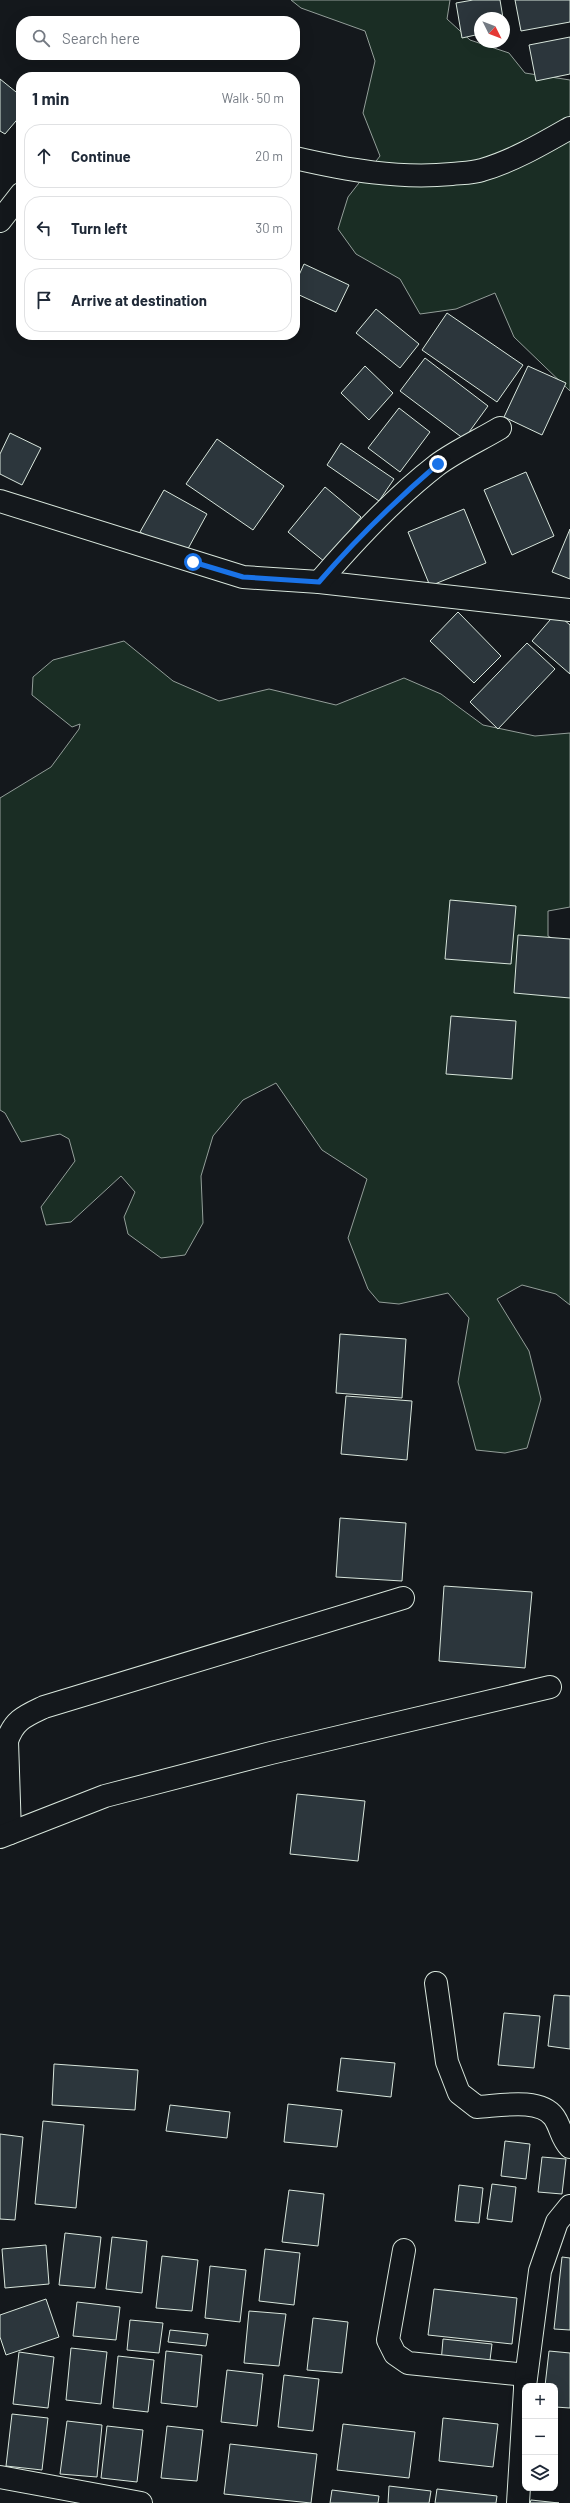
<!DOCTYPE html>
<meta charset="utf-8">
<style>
:root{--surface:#fff;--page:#f2f2f3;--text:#1f2937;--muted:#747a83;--line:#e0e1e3}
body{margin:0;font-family:Barlow,sans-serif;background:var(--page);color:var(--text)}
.controls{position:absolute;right:12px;bottom:12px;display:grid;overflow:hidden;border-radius:8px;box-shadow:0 4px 16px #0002}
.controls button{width:36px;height:36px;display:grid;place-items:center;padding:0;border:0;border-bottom:1px solid var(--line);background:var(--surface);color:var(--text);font:20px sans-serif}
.compass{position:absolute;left:474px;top:12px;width:36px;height:36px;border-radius:50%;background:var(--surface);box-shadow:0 4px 16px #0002;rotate:132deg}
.stop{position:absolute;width:12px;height:12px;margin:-9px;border:3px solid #1a73e8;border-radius:50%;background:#fff}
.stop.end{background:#1a73e8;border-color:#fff;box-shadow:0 1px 4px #0008}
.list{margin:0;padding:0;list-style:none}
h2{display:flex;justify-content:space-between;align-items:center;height:52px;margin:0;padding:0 16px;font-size:17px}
h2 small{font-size:13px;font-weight:400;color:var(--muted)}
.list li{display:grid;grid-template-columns:26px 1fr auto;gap:12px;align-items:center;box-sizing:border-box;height:64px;margin:0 8px 8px;padding:0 8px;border:1px solid var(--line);border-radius:16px}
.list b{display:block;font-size:15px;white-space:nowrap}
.list em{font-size:13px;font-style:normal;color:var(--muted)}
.icon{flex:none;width:22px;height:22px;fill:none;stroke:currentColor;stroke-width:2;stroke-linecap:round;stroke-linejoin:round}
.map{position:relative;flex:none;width:570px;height:2503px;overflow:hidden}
.search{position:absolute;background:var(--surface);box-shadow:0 4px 16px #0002;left:16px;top:16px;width:284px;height:44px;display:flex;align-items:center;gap:10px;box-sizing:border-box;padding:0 14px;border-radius:16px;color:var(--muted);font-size:15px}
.panel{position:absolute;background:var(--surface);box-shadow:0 4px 16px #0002;left:16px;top:72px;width:284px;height:268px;border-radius:16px}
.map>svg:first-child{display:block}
</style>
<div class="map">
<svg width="570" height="2503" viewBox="0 0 570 2503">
<rect width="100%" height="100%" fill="#14181c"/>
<!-- green -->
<g fill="#1a2d24" stroke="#939e99">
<polygon points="291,0 450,0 447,19 470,40 509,53 525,73 570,80 570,391 514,337 495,293 456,309 420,314 400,279 356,254 338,229 348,197 380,156 363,113 375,61 365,31 301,8"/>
<polygon points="124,641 173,681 219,701 269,689 336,705 404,678 441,694 483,725 535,736 570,733 570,907 548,911 548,936 570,948 570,1305 556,1294 522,1285 497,1299 529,1351 541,1399 527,1448 505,1453 476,1450 458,1382 469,1318 448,1293 399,1304 379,1302 368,1289 348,1238 367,1179 322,1150 276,1083 243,1100 213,1136 201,1176 203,1223 185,1255 161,1258 128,1234 124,1217 135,1192 121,1176 71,1222 46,1225 41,1207 75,1161 69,1139 60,1134 21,1142 5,1113 0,1110 0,798 51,767 79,729 80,724 72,727 32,695 33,677 53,660"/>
</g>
<!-- building -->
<g fill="#2c363c" stroke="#d8e6dc">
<polygon points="473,0 500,0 503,18 480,18 480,34 462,38 456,3"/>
<polygon points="515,0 570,0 570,22 521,31"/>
<polygon points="570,37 570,74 536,81 529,45"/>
<polygon points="0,79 21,96 21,115 5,134 0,131"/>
<polygon points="304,264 349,285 336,312 295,293 295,284"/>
<polygon points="376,309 419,344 400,368 356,333"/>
<polygon points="447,313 523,365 497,402 422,350"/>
<polygon points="425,358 488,406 464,439 400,391"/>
<polygon points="365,366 393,393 369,420 341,393"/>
<polygon points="528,366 566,383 542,435 504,417"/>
<polygon points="399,408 430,432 400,472 368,448"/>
<polygon points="10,433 41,448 22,485 0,474 0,454"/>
<polygon points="217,439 284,486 253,530 186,484"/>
<polygon points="341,443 394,479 379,501 327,465"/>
<polygon points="526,472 554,536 512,555 484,490"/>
<polygon points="325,487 361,517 325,562 288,532"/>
<polygon points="164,490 207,514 184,556 140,532"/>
<polygon points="464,509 486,563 430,586 408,532"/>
<polygon points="570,529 570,579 552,572"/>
<polygon points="458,612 501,656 474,683 430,641"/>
<polygon points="556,613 570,625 570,674 532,641"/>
<polygon points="527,643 555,669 498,729 470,702"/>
<polygon points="450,900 516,906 511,964 445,959"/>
<polygon points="518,935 570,939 570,998 514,993"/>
<polygon points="451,1016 516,1021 512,1079 446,1074"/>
<polygon points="340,1334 406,1339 402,1398 336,1393"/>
<polygon points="346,1396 412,1401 407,1460 341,1454"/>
<polygon points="340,1518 406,1523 402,1581 336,1577"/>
<polygon points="444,1586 532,1592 525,1668 439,1661"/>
<polygon points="297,1794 365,1801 358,1861 290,1854"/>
<polygon points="554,1995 570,1996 570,2049 548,2046"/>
<polygon points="504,2013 540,2016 534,2068 498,2065"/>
<polygon points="341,2058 395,2063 391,2097 337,2091"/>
<polygon points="54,2064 138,2070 135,2110 52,2105"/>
<polygon points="288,2104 342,2110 337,2147 284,2142"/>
<polygon points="170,2105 230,2112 227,2138 166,2131"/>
<polygon points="43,2121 84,2125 76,2208 35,2204"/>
<polygon points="0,2134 23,2137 15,2220 0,2219"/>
<polygon points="505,2141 530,2144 526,2179 501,2176"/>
<polygon points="542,2157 566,2159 562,2194 538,2192"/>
<polygon points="492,2184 516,2187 512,2222 487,2219"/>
<polygon points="459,2185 483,2188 479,2223 455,2221"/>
<polygon points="289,2190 324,2194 318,2246 282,2242"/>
<polygon points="65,2233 101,2237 95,2288 59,2285"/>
<polygon points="112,2237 147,2241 142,2293 106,2289"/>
<polygon points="46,2245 49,2284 5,2288 2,2249"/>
<polygon points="265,2249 300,2253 294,2305 259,2301"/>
<polygon points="162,2256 198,2260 192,2311 156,2308"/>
<polygon points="562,2257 570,2258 570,2330 554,2329"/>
<polygon points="210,2266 246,2270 240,2322 205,2318"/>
<polygon points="434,2289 517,2298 512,2344 428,2335"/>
<polygon points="46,2299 59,2337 6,2355 0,2337 0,2315"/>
<polygon points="77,2302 120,2307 116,2340 73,2336"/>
<polygon points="249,2311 286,2314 279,2366 244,2363"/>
<polygon points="313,2318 348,2322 342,2373 307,2370"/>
<polygon points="130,2320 163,2323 159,2353 127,2350"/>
<polygon points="170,2330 208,2334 206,2346 168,2342"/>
<polygon points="443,2339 492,2344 489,2368 441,2363"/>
<polygon points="71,2348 107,2352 101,2404 66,2400"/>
<polygon points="166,2351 202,2355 197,2407 161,2403"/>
<polygon points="549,2351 570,2353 570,2408 555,2407 555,2386 545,2386"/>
<polygon points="19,2352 54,2357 48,2408 13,2404"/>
<polygon points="118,2356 154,2360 148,2412 113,2408"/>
<polygon points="227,2370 263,2374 257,2426 221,2422"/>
<polygon points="284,2375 319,2379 313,2431 278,2427"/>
<polygon points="12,2414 48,2418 42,2470 6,2466"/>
<polygon points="443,2418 498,2424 493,2467 439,2461"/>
<polygon points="67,2421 102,2425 97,2477 60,2474"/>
<polygon points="343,2424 415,2432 409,2478 337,2470"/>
<polygon points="107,2426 143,2430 137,2482 101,2478"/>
<polygon points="167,2426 203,2430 197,2481 161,2478"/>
<polygon points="230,2444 317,2454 311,2503 224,2494"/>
<polygon points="389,2486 431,2491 429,2503 388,2503"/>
<polygon points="437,2489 497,2496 496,2503 435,2503"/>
<polygon points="332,2490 379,2496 378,2503 330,2503"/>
<polygon points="531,2500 559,2503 530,2503"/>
</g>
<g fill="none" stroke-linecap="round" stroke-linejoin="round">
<!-- minor casing -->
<g stroke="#d8e6dc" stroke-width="24">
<g id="minor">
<path d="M295 158C347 170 398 179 452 174 461 173 473 173 482 170 513 161 542 144 570 128"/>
<polyline points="0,221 21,194"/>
<polyline points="0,501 243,577 319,582 570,610"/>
<path d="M319 582C355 540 393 499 437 465 456 451 480 440 500 428"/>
<path d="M10 1833 7 1741C14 1720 25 1716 44 1707L403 1598"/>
<polyline points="0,1837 105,1796 271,1753 550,1687"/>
<path d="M436 1983 447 2062 459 2093 477 2107C498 2106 540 2097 554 2117 561 2127 561 2138 570 2147"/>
<polyline points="404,2250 388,2340 395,2354 408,2363 526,2375"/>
<polyline points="525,2386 540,2271 557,2222 570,2206"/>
<polyline points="518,2503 525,2389"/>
</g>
</g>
<!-- secondary casing -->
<g stroke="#d8e6dc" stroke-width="24">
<polyline id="secondary" points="0,2477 141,2503"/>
</g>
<!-- minor -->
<use href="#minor" stroke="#14181c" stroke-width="22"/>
<!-- secondary -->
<use href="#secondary" stroke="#14181c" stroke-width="22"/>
</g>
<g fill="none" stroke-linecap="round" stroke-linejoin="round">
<!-- route -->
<path stroke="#1a73e8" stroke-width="5" d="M193 562 243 577 319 582C356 539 395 501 438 464"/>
</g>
</svg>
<div class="controls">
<button>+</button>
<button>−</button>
<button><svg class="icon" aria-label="layers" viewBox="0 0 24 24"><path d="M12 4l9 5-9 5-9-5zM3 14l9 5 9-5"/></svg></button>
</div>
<svg class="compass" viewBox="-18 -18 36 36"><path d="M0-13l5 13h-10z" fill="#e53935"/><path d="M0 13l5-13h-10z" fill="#747a83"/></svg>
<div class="stop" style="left:193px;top:562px"></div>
<div class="stop end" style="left:438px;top:464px"></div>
<div class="search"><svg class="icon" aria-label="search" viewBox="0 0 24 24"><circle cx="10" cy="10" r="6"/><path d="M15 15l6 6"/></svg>Search here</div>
<section class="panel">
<h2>1 min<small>Walk · 50 m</small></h2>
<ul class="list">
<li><svg class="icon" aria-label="ahead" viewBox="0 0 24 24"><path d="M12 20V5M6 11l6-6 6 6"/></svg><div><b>Continue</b></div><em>20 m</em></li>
<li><svg class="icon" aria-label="left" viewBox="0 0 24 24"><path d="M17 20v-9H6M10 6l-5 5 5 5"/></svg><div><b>Turn left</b></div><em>30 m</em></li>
<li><svg class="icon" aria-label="arrive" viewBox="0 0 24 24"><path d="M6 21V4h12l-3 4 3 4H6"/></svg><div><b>Arrive at destination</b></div></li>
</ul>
</section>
</div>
